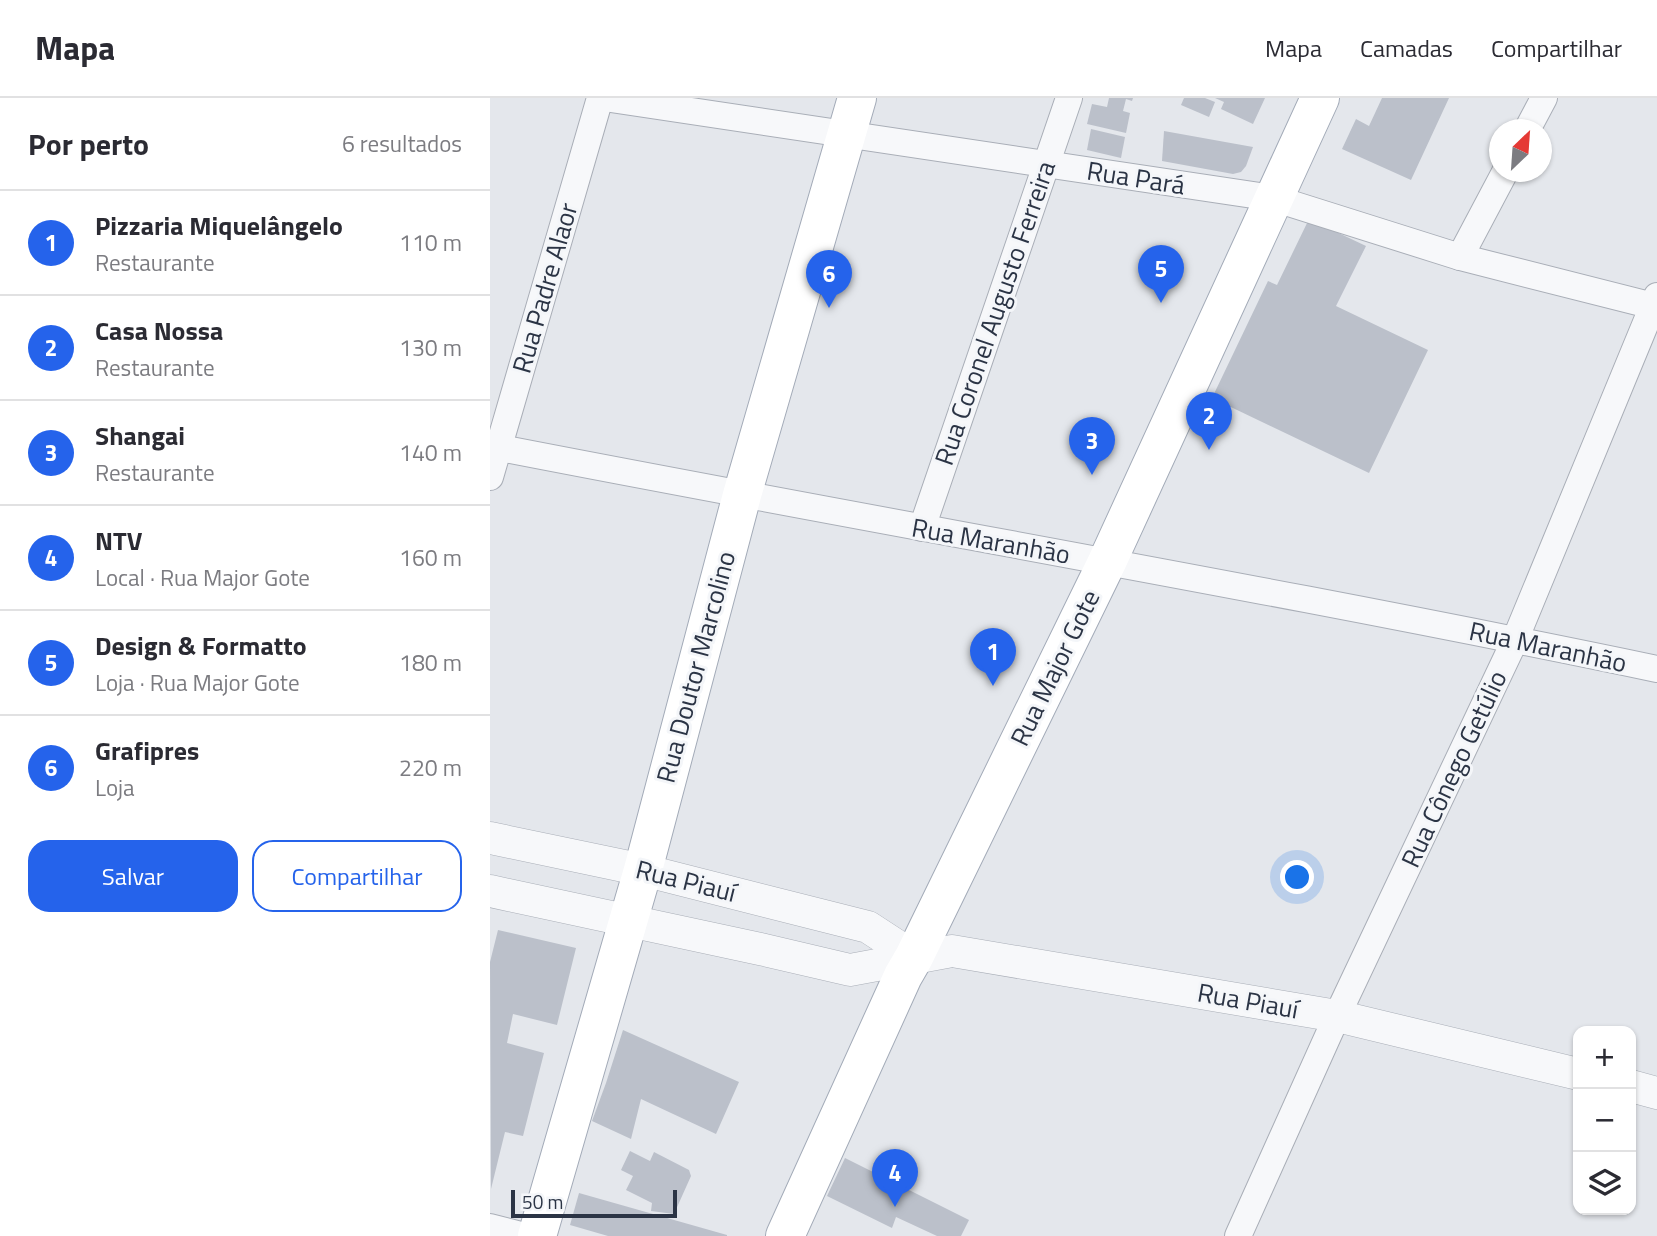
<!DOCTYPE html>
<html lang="pt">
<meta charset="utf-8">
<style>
:root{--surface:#fff;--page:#f7f7f7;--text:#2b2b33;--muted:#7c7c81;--line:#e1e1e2;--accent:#2563eb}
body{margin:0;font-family:"Titillium Web",sans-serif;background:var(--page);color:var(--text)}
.controls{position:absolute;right:21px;bottom:21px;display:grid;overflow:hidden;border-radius:14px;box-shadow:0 2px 5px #0004}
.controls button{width:63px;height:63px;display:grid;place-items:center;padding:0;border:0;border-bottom:2px solid var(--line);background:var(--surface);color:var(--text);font:35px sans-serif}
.compass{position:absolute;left:999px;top:21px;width:63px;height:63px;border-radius:50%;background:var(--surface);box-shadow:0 2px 5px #0004;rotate:25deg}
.scale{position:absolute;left:21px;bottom:18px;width:166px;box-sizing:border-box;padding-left:7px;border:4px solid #2b3445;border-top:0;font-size:19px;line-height:24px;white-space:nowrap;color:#2b3445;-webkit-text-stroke:5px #f4f6f9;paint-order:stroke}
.you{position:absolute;left:808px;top:780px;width:24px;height:24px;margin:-18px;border:5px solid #fff;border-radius:50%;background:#1a73e8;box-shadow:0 0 0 10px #1a73e833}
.badge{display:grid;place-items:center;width:46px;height:46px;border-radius:50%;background:var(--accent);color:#fff;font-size:23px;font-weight:700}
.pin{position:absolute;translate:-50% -58px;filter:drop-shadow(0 2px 4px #0008)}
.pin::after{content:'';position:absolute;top:37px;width:24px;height:21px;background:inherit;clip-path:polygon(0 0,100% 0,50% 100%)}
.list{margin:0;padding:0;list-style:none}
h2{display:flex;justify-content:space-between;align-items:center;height:91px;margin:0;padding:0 28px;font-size:30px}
h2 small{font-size:23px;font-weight:400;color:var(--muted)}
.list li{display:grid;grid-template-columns:46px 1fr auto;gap:21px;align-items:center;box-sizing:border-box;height:105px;padding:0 28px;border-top:2px solid var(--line)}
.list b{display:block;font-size:26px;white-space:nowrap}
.list p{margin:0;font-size:23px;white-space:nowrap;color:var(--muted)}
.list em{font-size:23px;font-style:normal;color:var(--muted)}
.actions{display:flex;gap:14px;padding:21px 28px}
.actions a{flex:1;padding:16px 0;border:2px solid var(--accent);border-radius:21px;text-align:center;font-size:24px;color:var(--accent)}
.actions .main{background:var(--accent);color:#fff}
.icon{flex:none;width:38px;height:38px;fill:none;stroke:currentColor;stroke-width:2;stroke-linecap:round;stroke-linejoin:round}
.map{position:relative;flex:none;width:1167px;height:1138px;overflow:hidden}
header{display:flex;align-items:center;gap:42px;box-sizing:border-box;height:98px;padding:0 35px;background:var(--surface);border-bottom:2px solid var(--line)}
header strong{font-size:33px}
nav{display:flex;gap:38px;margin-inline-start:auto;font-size:24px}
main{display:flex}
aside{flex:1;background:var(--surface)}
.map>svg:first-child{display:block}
</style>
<header>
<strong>Mapa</strong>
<nav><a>Mapa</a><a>Camadas</a><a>Compartilhar</a></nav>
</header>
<main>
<aside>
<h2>Por perto<small>6 resultados</small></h2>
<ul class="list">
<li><span class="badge">1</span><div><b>Pizzaria Miquelângelo</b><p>Restaurante</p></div><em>110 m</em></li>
<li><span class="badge">2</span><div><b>Casa Nossa</b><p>Restaurante</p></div><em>130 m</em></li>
<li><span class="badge">3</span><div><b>Shangai</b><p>Restaurante</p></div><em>140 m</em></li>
<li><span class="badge">4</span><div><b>NTV</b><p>Local · Rua Major Gote</p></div><em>160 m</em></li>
<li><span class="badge">5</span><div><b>Design &amp; Formatto</b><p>Loja · Rua Major Gote</p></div><em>180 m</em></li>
<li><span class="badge">6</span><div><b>Grafipres</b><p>Loja</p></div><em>220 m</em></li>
</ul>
<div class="actions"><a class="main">Salvar</a><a>Compartilhar</a></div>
</aside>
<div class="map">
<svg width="1167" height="1138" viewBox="0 0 1167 1138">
<rect width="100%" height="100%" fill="#e4e7ec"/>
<!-- building -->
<g fill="#bbc0ca">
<polygon points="619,0 643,0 642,3 636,1 633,13 640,15 636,35 597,26 602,6 617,9"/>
<polygon points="694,0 715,0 725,4 719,19 691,7"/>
<polygon points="725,0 775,0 763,26 731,11 734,4"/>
<polygon points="892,0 959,0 921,82 852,51 866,21 879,28"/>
<polygon points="601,31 635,39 631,60 597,52"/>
<polygon points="674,33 763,49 756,68 751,74 743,76 672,63"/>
<polygon points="819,121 876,148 846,208 938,252 879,375 722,300 778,183 787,187"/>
<polygon points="8,832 86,850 67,927 23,916 17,945 54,955 33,1038 15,1034 1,1091 0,864"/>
<polygon points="133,932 249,984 226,1036 151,1001 141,1041 102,1023 116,985"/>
<polygon points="140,1053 160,1063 164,1054 199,1072 201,1078 184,1116 161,1113 162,1105 136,1092 143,1078 131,1072"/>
<polygon points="355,1060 479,1122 471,1138 447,1138 406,1119 402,1130 337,1098"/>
<polygon points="89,1095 237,1137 237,1138 118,1138 80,1127"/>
</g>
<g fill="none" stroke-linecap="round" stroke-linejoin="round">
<!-- minor casing -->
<g stroke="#a9aeb7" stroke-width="28">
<g id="minor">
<polyline points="114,0 783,100 970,159 1167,209"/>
<polyline points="1037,32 1054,0"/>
<polyline points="970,159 1015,74"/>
<path d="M0 348C389 424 779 490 1167 571"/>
<polyline points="0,379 110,0"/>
<polyline points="432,430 579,0"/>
<polyline points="0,1129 35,1138"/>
<polyline points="748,1138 847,918 1025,542 1167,198"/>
</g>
</g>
<!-- tertiary casing -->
<g stroke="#a9aeb7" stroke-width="33">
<g id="tertiary">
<polyline points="0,740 153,772 378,829 424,859"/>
<polyline points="0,793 270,851 360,872 462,853 847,918 1088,976"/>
<polyline points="1141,988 1167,995"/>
</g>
</g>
<!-- primary casing -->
<g stroke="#a3abb8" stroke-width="40">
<g id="primary">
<polyline points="47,1138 153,772 252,397 367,0"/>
<polyline points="295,1138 413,878 424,859 617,464 830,0"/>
</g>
</g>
<!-- minor -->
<use href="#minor" stroke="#f7f8fa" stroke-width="26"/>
<!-- tertiary -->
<use href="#tertiary" stroke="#f7f8fa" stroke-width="32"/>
<!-- primary -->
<use href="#primary" stroke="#fff" stroke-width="38"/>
</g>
<g text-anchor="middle" stroke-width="6" stroke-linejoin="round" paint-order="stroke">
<!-- street labels -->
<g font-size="26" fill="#2b3445" stroke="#f4f6f9">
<text transform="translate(646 80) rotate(9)" y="9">Rua Pará</text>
<text transform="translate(55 190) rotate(-74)" y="9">Rua Padre Alaor</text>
<text transform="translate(505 215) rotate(-71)" y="9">Rua Coronel Augusto Ferreira</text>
<text transform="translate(501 443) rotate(10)" y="9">Rua Maranhão</text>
<text transform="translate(1058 549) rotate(12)" y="9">Rua Maranhão</text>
<text transform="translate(206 569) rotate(-75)" y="9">Rua Doutor Marcolino</text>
<text transform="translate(565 570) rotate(-64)" y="9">Rua Major Gote</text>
<text transform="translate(964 671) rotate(-65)" y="9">Rua Cônego Getúlio</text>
<text transform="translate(196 783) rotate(14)" y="9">Rua Piauí</text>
<text transform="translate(758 903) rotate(10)" y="9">Rua Piauí</text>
</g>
</g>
</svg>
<div class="controls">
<button>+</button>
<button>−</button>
<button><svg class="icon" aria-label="layers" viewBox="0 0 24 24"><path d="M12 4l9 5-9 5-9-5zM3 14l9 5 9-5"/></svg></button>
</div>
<svg class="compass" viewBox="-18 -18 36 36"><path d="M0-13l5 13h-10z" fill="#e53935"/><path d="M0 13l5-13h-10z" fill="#7c7c81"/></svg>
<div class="scale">50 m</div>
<div class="you"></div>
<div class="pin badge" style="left:503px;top:588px">1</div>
<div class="pin badge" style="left:719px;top:352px">2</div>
<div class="pin badge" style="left:602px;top:377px">3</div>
<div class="pin badge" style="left:405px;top:1109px">4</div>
<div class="pin badge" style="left:671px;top:205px">5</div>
<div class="pin badge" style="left:339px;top:210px">6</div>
</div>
</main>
